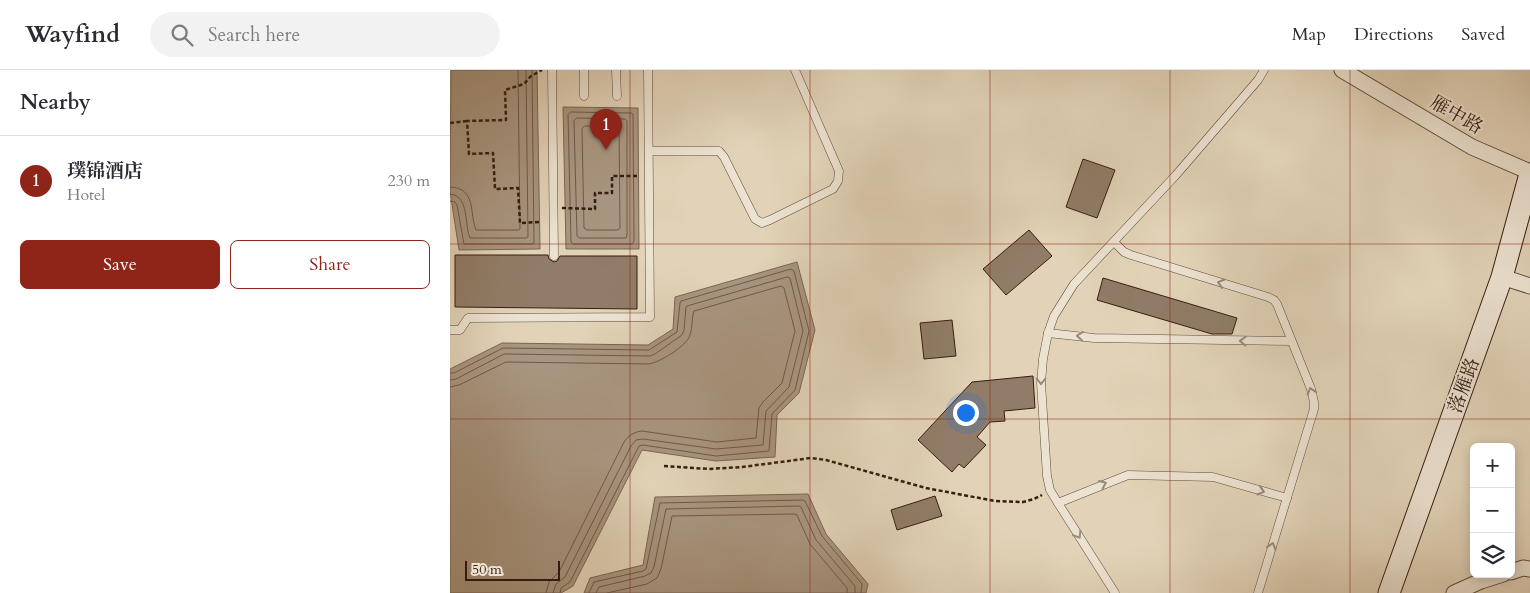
<!DOCTYPE html>
<meta charset="utf-8">
<style>
:root{--surface:#fff;--page:#f2f2f3;--text:#2b2b33;--muted:#7c7c81;--line:#e1e1e2;--accent:#8f2418}
body{margin:0;font-family:Cardo,"Noto Serif SC",serif;background:var(--page);color:var(--text)}
.controls{position:absolute;right:15px;bottom:15px;display:grid;overflow:hidden;border-radius:8px;box-shadow:0 2px 12px #0003}
.controls button{width:45px;height:45px;display:grid;place-items:center;padding:0;border:0;border-bottom:1px solid var(--line);background:var(--surface);color:var(--text);font:25px sans-serif}
.scale{position:absolute;left:15px;bottom:12px;width:95px;box-sizing:border-box;padding-left:5px;border:2px solid #371d10;border-top:0;font-size:14px;line-height:18px;white-space:nowrap;color:#371d10;-webkit-text-stroke:4px #ece2d1;paint-order:stroke}
.you{position:absolute;left:515px;top:342px;width:18px;height:18px;margin:-12px;border:4px solid #fff;border-radius:50%;background:#1a73e8;box-shadow:0 0 0 8px #1a73e833}
.badge{display:grid;place-items:center;width:32px;height:32px;border-radius:50%;background:var(--accent);color:#fff;font-size:16px;font-weight:700}
.pin{position:absolute;translate:-50% -41px;filter:drop-shadow(0 1px 2px #0008)}
.pin::after{content:'';position:absolute;top:26px;width:18px;height:15px;background:inherit;clip-path:polygon(0 0,100% 0,50% 100%)}
.list{margin:0;padding:0;list-style:none}
h2{display:flex;justify-content:space-between;align-items:center;height:65px;margin:0;padding:0 20px;font-size:21px}
h2 small{font-size:16px;font-weight:400;color:var(--muted)}
.list li{display:grid;grid-template-columns:32px 1fr auto;gap:15px;align-items:center;box-sizing:border-box;height:90px;padding:0 20px;border-top:1px solid var(--line)}
.list b{display:block;font-size:19px;white-space:nowrap}
.list p{margin:0;font-size:16px;white-space:nowrap;color:var(--muted)}
.list em{font-size:16px;font-style:normal;color:var(--muted)}
.actions{display:flex;gap:10px;padding:15px 20px}
.actions a{flex:1;padding:11px 0;border:1px solid var(--accent);border-radius:8px;text-align:center;font-size:18px;color:var(--accent)}
.actions .main{background:var(--accent);color:#fff}
.icon{flex:none;width:28px;height:28px;fill:none;stroke:currentColor;stroke-width:2;stroke-linecap:round;stroke-linejoin:round}
.map{position:relative;flex:none;width:1080px;height:523px;overflow:hidden}
header{display:flex;align-items:center;gap:30px;box-sizing:border-box;height:70px;padding:0 25px;background:var(--surface);border-bottom:1px solid var(--line)}
header strong{font-size:24px}
nav{display:flex;gap:28px;margin-inline-start:auto;font-size:18px}
.search{width:350px;height:45px;background:var(--page);display:flex;align-items:center;gap:12px;box-sizing:border-box;padding:0 18px;border-radius:28px;color:var(--muted);font-size:19px}
main{display:flex}
aside{flex:1;background:var(--surface)}
.map>svg:first-child{display:block}
</style>
<header>
<strong>Wayfind</strong>
<div class="search"><svg class="icon" aria-label="search" viewBox="0 0 24 24"><circle cx="10" cy="10" r="6"/><path d="M15 15l6 6"/></svg>Search here</div>
<nav><a>Map</a><a>Directions</a><a>Saved</a></nav>
</header>
<main>
<aside>
<h2>Nearby<small></small></h2>
<ul class="list">
<li><span class="badge">1</span><div><b>璞锦酒店</b><p>Hotel</p></div><em>230 m</em></li>
</ul>
<div class="actions"><a class="main">Save</a><a>Share</a></div>
</aside>
<div class="map">
<svg width="1080" height="523" viewBox="0 0 1080 523">
<rect width="100%" height="100%" fill="#e2d3b8"/>
<filter id="stains"><feTurbulence type="fractalNoise" baseFrequency=".004" numOctaves="4"/><feColorMatrix values="0 0 0 0 .2 0 0 0 0 .09 0 0 0 0 .02 0 0 0 .5 -.17"/></filter>
<radialGradient id="worn" r=".72"><stop offset=".6" stop-color="#630" stop-opacity="0"/><stop offset="1" stop-color="#630" stop-opacity=".3"/></radialGradient>
<!-- water -->
<g fill="#a8957f" stroke="#7b6553">
<polygon points="1,0 87,0 90,179 9,180 0,121"/>
<polygon points="113,37 188,38 189,179 116,179"/>
<polygon points="347,192 365,260 349,323 327,345 325,387 266,391 192,380 123,516 111,523 0,523 0,299 52,273 198,275 223,259 225,227"/>
<polygon points="358,424 376,464 418,514 416,523 134,523 140,508 193,495 205,427"/>
</g>
<g fill="none" stroke-linecap="round" stroke-linejoin="round">
<!-- shore -->
<g stroke="#705948" stroke-width="1">
<polygon points="121,42 181,43 183,44 184,171 182,174 123,174 121,172 118,45"/>
<polygon points="127,48 175,49 177,51 177,165 176,168 129,168 127,166 124,51"/>
<polygon points="135,56 167,56 169,58 170,158 168,160 137,160 134,158 132,59"/>
<path d="M0 117C27 118 19 143 26 160H68L70 159 68 0"/>
<path d="M0 124C20 126 14 155 20 168H76L78 167 76 0"/>
<polyline points="0,131 5,132 7,135 14,174 82,174 84,173 82,0"/>
<polyline points="0,303 4,303 53,278 199,280 227,262 230,233 231,231 341,199 344,201 359,261 345,320 322,344 319,381 266,386 193,375 189,376 120,512 111,518 110,523"/>
<polyline points="0,310 6,309 54,284 200,286 205,284 232,265 234,260 236,237 237,236 337,207 340,208 353,261 339,317 316,341 313,375 266,379 193,369 186,370 181,376 115,507 106,514 103,523"/>
<path d="M0 317 9 315 56 292 198 294C209 293 237 276 240 265 243 258 241 249 244 241L331 216 334 218 345 261 332 313 313 332 309 338 306 368 267 372 192 361C184 362 179 365 174 372L109 502 99 512 96 523"/>
<polyline points="139,523 144,512 193,501 196,499 210,433 353,430 355,431 372,466 412,514 411,523"/>
<polyline points="146,523 149,517 195,506 201,503 204,497 216,439 349,436 351,437 366,470 405,516 405,523"/>
<polyline points="157,523 197,514 207,508 211,499 222,446 344,444 347,445 360,474 397,518 397,523"/>
</g>
</g>
<!-- building -->
<g fill="#907c67" stroke="#371d10">
<polygon points="633,89 665,100 647,148 616,137"/>
<polygon points="579,160 602,186 556,225 533,199"/>
<polygon points="5,185 98,185 99,189 104,192 107,191 110,186 187,186 187,239 5,237"/>
<polygon points="653,208 787,248 782,264 762,264 647,230"/>
<polygon points="502,250 506,286 474,289 470,253"/>
<polygon points="583,306 585,338 554,341 555,351 540,352 527,367 536,375 514,398 509,394 502,402 468,370 522,312"/>
<polygon points="485,426 492,446 447,460 441,440"/>
</g>
<g fill="none" stroke-linecap="round" stroke-linejoin="round">
<!-- lane casing -->
<g stroke="#624a3a" stroke-width="9">
<g id="lane">
<polyline points="102,0 104,186"/>
<polyline points="166,0 167,26"/>
<polyline points="134,26 134,0"/>
<polyline points="200,81 269,81 274,87 305,149 312,153 320,150 383,119 388,111 389,101 345,0"/>
<polyline points="664,172 674,182 681,185 818,227 824,230 827,234 861,319 864,332 864,339 808,523"/>
<polyline points="0,260 10,260 18,248 200,247 198,0"/>
<polyline points="598,263 644,268 841,271"/>
<polyline points="608,433 678,405 763,407 837,428"/>
<polyline points="665,523 608,433 600,420 597,406 591,313 593,289 598,263 604,246 624,214 726,105 808,10 814,0"/>
</g>
</g>
<!-- street casing -->
<g stroke="#624a3a" stroke-width="17">
<g id="street">
<polyline points="892,0 1022,77 1080,102"/>
<polyline points="1052,207 1080,216"/>
<polyline points="1061,502 1073,498 1080,499"/>
<polyline points="1004,523 1031,511 1053,504"/>
</g>
</g>
<!-- secondary casing -->
<g stroke="#371d10" stroke-width="23">
<polyline id="secondary" points="939,523 1052,207 1080,104"/>
</g>
<!-- path -->
<g stroke="#371d10" stroke-width="2.5" stroke-dasharray="4 2.5" stroke-linecap="butt">
<polyline points="0,53 17,51"/>
<polyline points="112,138 145,139 145,123 162,123 162,106 189,106"/>
<polyline points="89,152 70,153 68,118 45,119 43,83 19,84 17,51 56,50 55,20 74,14 81,6 92,0"/>
<polyline points="214,396 259,399 292,397 361,388 376,390 476,418 545,431 573,432 584,429 592,425"/>
</g>
<!-- lane -->
<use href="#lane" stroke="#ece2d1" stroke-width="8"/>
<!-- street -->
<use href="#street" stroke="#ece2d1" stroke-width="15"/>
<!-- secondary -->
<use href="#secondary" stroke="#ece2d1" stroke-width="21"/>
</g>
<!-- one-way arrows -->
<defs><path id="oneway-chevron" d="M-2-3.5L2.5 0L-2 3.5" fill="none" stroke-width="1.6" stroke-linecap="round" stroke-linejoin="round" transform="scale(1.25)"/></defs>
<g stroke="#9b897a">
<use href="#oneway-chevron" transform="translate(771 213) rotate(-163)"/>
<use href="#oneway-chevron" transform="translate(630 266) rotate(-175)"/>
<use href="#oneway-chevron" transform="translate(793 271) rotate(-178)"/>
<use href="#oneway-chevron" transform="translate(591 311) rotate(91)"/>
<use href="#oneway-chevron" transform="translate(861 321) rotate(-109)"/>
<use href="#oneway-chevron" transform="translate(653 414) rotate(-23)"/>
<use href="#oneway-chevron" transform="translate(811 421) rotate(17)"/>
<use href="#oneway-chevron" transform="translate(628 465) rotate(58)"/>
<use href="#oneway-chevron" transform="translate(822 476) rotate(-73)"/>
</g>
<!-- grid -->
<path fill="none" stroke="#8f2418" stroke-width="1" stroke-opacity="0.55" d="M180 0V523M360 0V523M540 0V523M720 0V523M900 0V523M0 174H1080M0 349H1080"/>
<g text-anchor="middle" stroke-width="4" stroke-linejoin="round" paint-order="stroke">
<!-- street labels -->
<g font-size="19" fill="#371d10" stroke="#ece2d1">
<text transform="translate(1007 44) rotate(30)" y="7">雁中路</text>
<text transform="translate(1013 315) rotate(-70)" y="7">落雁路</text>
</g>
</g>
<rect width="100%" height="100%" filter="url(#stains)"/>
<rect width="100%" height="100%" fill="url(#worn)"/>
</svg>
<div class="controls">
<button>+</button>
<button>−</button>
<button><svg class="icon" aria-label="layers" viewBox="0 0 24 24"><path d="M12 4l9 5-9 5-9-5zM3 14l9 5 9-5"/></svg></button>
</div>
<div class="scale">50 m</div>
<div class="you"></div>
<div class="pin badge" style="left:156px;top:80px">1</div>
</div>
</main>
